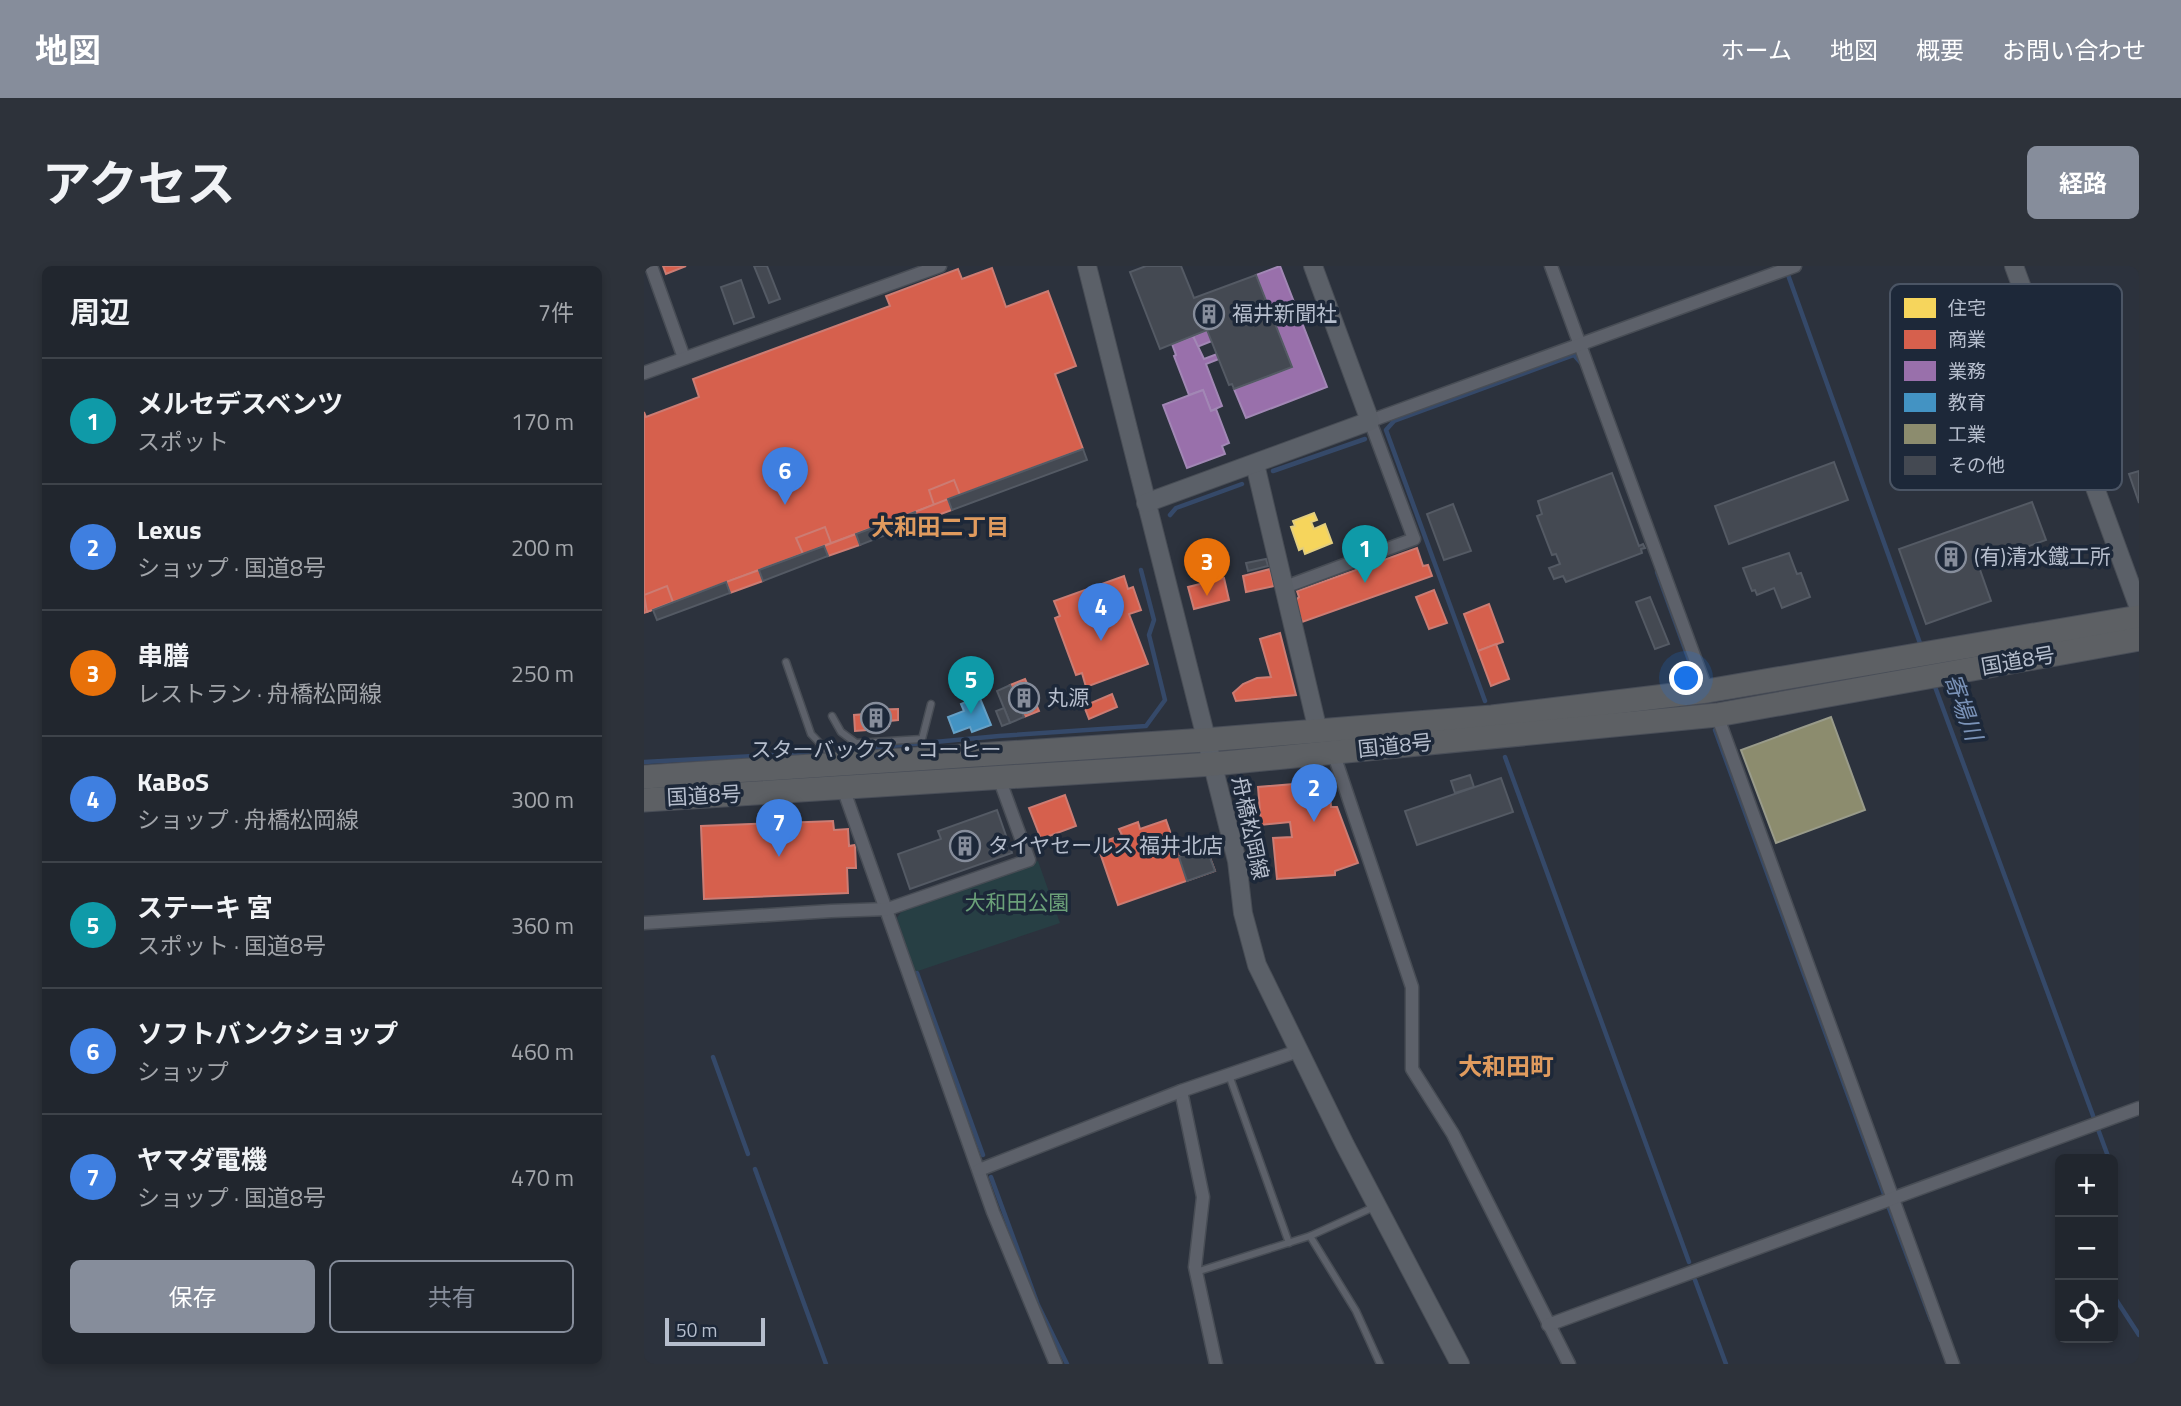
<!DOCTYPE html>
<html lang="ja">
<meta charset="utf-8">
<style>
:root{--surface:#21262e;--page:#2d323a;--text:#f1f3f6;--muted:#a2a5aa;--line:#3e434a;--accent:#868d9b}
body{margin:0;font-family:"Titillium Web","Noto Sans JP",sans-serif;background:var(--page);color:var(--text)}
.controls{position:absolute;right:21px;bottom:21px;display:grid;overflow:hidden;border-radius:10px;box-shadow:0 4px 10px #0003}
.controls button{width:63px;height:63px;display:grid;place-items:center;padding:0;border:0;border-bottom:2px solid var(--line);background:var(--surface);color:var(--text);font:35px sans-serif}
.scale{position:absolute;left:21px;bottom:18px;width:100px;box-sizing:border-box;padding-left:7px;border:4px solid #b6becd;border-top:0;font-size:19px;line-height:24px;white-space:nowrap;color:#b6becd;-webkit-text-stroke:5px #1d2839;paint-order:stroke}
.you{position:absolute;left:1043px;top:413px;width:24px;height:24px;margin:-18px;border:5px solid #fff;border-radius:50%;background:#1a73e8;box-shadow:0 0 0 10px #1a73e833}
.badge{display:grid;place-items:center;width:46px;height:46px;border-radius:50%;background:var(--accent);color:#fff;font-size:23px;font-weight:700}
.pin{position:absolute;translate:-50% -58px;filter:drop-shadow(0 2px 4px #0008)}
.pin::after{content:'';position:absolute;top:37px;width:24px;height:21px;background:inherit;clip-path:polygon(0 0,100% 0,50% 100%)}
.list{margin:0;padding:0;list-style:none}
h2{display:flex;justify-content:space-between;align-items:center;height:91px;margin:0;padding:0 28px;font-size:30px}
h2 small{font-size:23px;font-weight:400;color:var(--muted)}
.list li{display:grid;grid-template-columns:46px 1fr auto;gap:21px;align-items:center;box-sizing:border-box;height:126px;padding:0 28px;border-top:2px solid var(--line)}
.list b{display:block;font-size:26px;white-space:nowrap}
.list p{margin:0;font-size:23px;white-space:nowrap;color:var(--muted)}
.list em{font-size:23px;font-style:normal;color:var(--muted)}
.actions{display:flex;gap:14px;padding:21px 28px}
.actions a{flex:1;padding:16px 0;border:2px solid var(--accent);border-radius:10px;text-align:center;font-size:24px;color:var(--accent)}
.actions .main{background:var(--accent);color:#fff}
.icon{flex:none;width:38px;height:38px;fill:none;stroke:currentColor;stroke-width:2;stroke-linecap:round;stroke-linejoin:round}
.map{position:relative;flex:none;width:1495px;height:1098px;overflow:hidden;border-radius:10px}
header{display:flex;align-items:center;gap:42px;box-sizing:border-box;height:98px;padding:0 35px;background:var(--accent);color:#fff}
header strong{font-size:33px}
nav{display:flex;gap:38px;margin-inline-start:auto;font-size:24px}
.intro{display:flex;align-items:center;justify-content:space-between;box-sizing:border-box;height:168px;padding:0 42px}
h1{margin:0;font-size:49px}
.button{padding:18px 32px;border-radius:10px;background:var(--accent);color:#fff;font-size:24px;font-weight:700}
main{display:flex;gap:42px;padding:0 42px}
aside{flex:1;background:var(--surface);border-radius:10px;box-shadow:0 4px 10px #0003}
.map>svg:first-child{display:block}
</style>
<header>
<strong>地図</strong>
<nav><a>ホーム</a><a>地図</a><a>概要</a><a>お問い合わせ</a></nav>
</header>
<div class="intro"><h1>アクセス</h1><a class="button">経路</a></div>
<main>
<aside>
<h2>周辺<small>7件</small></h2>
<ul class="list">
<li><span class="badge" style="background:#0f9aa8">1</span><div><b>メルセデスベンツ</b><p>スポット</p></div><em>170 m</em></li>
<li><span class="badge" style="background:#3f7fe0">2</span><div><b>Lexus</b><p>ショップ · 国道8号</p></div><em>200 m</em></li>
<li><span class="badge" style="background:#e8710a">3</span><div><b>串膳</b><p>レストラン · 舟橋松岡線</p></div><em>250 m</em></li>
<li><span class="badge" style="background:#3f7fe0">4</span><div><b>KaBoS</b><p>ショップ · 舟橋松岡線</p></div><em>300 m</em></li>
<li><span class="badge" style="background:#0f9aa8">5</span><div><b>ステーキ 宮</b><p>スポット · 国道8号</p></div><em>360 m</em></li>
<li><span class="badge" style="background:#3f7fe0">6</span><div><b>ソフトバンクショップ</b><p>ショップ</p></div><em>460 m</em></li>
<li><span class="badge" style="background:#3f7fe0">7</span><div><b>ヤマダ電機</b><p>ショップ · 国道8号</p></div><em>470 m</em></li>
</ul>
<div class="actions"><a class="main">保存</a><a>共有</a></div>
</aside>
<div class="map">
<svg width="1495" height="1098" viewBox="0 0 1495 1098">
<rect width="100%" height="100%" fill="#2c323d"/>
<!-- green -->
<polygon fill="#273f44" points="394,595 416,657 271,706 253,652 261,640"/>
<!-- homes -->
<polygon fill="#f6d55c" stroke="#e3ce7e" stroke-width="2" points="670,247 673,254 667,256 670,263 681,258 688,277 661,288 659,282 655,284 647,261 651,260 649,255"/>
<!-- shops -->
<g fill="#d6604d" stroke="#cc7c73" stroke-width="2">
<polygon points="19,0 42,0 22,8"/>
<polygon points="348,2 362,41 404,25 432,100 411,108 439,183 0,347 0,146 2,151 55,131 49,113 246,40 242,30 314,3 318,13"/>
<polygon points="310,214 316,229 290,239 285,224"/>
<polygon points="304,233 308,244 275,256 271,246"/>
<polygon points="181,261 187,277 159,288 152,272"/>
<polygon points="212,268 216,279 184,290 180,280"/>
<polygon points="773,282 779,300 784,299 788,310 658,356 651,335 655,331 653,325"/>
<polygon points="626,303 630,320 602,326 599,310"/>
<polygon points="115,304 119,315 86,327 82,316"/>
<polygon points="480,310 484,323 489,321 497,344 485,348 504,398 442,421 438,407 432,409 411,352 416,350 410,335"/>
<polygon points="580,312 585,334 550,343 544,321"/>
<polygon points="23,320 29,336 3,346 0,329"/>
<polygon points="790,324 803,357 785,363 772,331"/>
<polygon points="845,338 859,376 834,385 820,348"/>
<polygon points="636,367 652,429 592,435 589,427 599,418 613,412 627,411 616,373"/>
<polygon points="852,378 865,413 847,420 834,385"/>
<polygon points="381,413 395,445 380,451 366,419"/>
<polygon points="468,428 473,441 445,453 440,440"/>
<polygon points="254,443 254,454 245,455 245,460 223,461 223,464 211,465 210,449 222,448 222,444"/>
<polygon points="685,515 687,541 693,541 714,597 691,605 691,609 633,613 629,572 648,571 646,556 617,559 614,521"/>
<polygon points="421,529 432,560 397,573 385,542"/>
<polygon points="522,554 535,591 562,581 571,605 474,639 453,578 478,569 475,563 494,556 496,563"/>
<polygon points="189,555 190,564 204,563 205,580 211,579 212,602 203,602 204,627 60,633 57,560"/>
</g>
<!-- offices -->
<g fill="#9970ab" stroke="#a287b5" stroke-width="2">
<polygon points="636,0 683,121 602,152 590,123 648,101 612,9"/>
<polygon points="563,64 568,75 553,81 549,70"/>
<polygon points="549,70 560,93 573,88 575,93 562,98 578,140 567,145 559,124 545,129 530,90 532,89 528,78"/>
<polygon points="559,124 567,145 572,143 585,177 578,180 581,188 543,202 519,139"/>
</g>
<!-- schools -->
<polygon fill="#4393c3" stroke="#66a0c6" stroke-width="2" points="335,430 347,459 328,466 326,461 310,467 304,451 320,445 317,438"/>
<!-- industry -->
<polygon fill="#8c8c6e" stroke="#999b8a" stroke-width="2" points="1187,451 1221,544 1132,577 1097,484"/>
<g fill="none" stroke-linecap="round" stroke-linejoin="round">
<!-- stream -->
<g stroke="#354969" stroke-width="4.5">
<polyline points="1143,6 1277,380"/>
<polyline points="629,205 721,173"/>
<polyline points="526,249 532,242 598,218"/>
<polyline points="1013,306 1050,408"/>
<polyline points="1290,418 1465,893"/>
<polyline points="841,435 742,164 750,155 930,89 937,97"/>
<polyline points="1071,464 1240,928"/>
<polyline points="194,485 355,470 502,460 521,434 505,369 510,354 497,304"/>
<polyline points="861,491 1045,996"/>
<polyline points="0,496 166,487"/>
<polyline points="273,707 339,889"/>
<polyline points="69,791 104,888"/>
<polyline points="111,903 182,1098"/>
<polyline points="347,911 394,1039 423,1098"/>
<polyline points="1469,914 1471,926 1469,930"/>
<polyline points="1245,942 1287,1054"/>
<polyline points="1051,1014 1082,1098"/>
<polyline points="1469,1029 1495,1069"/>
</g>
</g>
<!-- building -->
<g fill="#444952" stroke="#545a64" stroke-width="2">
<polygon points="110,0 123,0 136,33 125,37"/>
<polygon points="502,0 537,0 550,32 612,9 648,101 590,123 588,118 585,119 563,64 516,83 486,6"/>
<polygon points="97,14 110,51 90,58 77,21"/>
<polygon points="439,183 443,194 308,244 304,233"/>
<polygon points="1190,196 1204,234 1085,278 1071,240"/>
<polygon points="1495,205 1495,237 1485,208"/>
<polygon points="968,207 995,280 999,278 1001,282 997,283 998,287 922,316 919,310 910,313 905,302 916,298 912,288 908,289 893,250 898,248 894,235"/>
<polygon points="1388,236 1402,274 1334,298 1347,335 1282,358 1255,283"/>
<polygon points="809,238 827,285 800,294 783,248"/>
<polygon points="271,246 275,256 216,279 212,268"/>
<polygon points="180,280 184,290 119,315 115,304"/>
<polygon points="1145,287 1153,308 1157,307 1166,331 1138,342 1130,322 1113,329 1111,324 1108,325 1099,302"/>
<polygon points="622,293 624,300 604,305 602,297"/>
<polygon points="82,316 86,327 13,354 9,344"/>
<polygon points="1006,331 1025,378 1011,383 992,336"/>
<polygon points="366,419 380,451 366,457 353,425"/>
<polygon points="360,442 366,457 358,460 352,445"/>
<polygon points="826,509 830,521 811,527 807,515"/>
<polygon points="857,512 869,546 773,579 761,545"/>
<polygon points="353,544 368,587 266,623 254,588 297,573 294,565"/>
<polygon points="562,581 571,605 543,615 535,591"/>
</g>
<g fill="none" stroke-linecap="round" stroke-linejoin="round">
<!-- lane casing -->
<g stroke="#484d55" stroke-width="9">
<g id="lane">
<polyline points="142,396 167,468 191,493"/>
<polyline points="188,450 197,466 212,477 278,473 287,438"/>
<polyline points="585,809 645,977"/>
<polyline points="666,970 712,1045 736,1098"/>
<polyline points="552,1006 666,970 730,941"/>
</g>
</g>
<!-- street casing -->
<g stroke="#484d55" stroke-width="15">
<g id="street">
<polyline points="7,0 40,92"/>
<polyline points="907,0 1063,425"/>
<polyline points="0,107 296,0"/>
<polyline points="641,321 770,273 726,155 1151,0"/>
<polyline points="1073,449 1309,1098"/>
<polyline points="689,486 768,721 768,803 809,868 925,1098"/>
<polyline points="199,522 349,946 412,1098"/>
<polyline points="0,657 187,645 244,643 385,594 355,512"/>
<polyline points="537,825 559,931 551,1001 572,1098"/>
<polyline points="335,904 537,825 654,785"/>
<polyline points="904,1059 1495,842"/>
</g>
</g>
<!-- secondary casing -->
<g stroke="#484d55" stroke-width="20">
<g id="secondary">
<polyline points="443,0 593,595 599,647 613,699 701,879 816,1098"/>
<polyline points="1370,0 1495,342"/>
<polyline points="611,198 674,465"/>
<polyline points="502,237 726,155 669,0"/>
</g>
</g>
<!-- highway casing -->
<g stroke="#494e58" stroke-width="25">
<g id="highway">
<polyline points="0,511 561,474 848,451 1063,425 1495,351"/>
<polyline points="0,534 569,498 1073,449 1495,373"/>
</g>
</g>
<!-- lane -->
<use href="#lane" stroke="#5d616a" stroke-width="6"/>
<!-- street -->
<use href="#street" stroke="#5d616a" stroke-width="12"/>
<!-- secondary -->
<use href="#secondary" stroke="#5b6068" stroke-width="18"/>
<!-- highway -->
<use href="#highway" stroke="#5d6064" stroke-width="23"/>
</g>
<!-- icons -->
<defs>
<g id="building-ring" transform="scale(1.575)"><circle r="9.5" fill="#1d2839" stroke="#868d9b" stroke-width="1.5"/><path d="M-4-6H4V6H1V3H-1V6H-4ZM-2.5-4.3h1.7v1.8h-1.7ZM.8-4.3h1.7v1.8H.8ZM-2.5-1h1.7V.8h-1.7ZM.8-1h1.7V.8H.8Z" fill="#868d9b"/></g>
</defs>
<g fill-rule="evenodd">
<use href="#building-ring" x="565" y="48"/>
<use href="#building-ring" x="1307" y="291"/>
<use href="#building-ring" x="380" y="432"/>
<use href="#building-ring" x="232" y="452"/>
<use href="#building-ring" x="321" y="580"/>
</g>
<g text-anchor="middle" stroke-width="7" stroke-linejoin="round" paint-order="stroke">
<!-- poi labels -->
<g font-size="21" fill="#b6becd" stroke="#1d2839" text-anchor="start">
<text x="588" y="55">福井新聞社</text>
<text x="1330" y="298">(有)清水鐵工所</text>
<text x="403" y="439">丸源</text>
<text x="232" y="491" text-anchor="middle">スターバックス・コーヒー</text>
<text x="344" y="587">タイヤセールス 福井北店</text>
</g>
<!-- street labels -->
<g font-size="21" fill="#b6becd" stroke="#1d2839">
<text transform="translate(1374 395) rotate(-10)" y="7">国道8号</text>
<text transform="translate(751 480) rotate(-6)" y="7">国道8号</text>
<text transform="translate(60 530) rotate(-3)" y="7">国道8号</text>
<text transform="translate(606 562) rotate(78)" y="7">舟橋松岡線</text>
</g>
<!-- park labels -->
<g font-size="21" fill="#6ba179" stroke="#1d2839">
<text x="373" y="644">大和田公園</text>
</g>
<!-- neighbourhood labels -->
<g font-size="23" font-weight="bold" fill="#e09b5e" stroke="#1d2839">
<text x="296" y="269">大和田二丁目</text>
</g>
<!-- water labels -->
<g font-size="23" font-style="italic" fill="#7b93b8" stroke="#1d2839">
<text transform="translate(1319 441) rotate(70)" y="8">寄場川</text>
</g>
<!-- quarter labels -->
<g font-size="24" font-weight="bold" fill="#e09b5e" stroke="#1d2839">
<text x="862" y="809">大和田町</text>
</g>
</g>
<!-- legend -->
<rect x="1246" y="18" width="232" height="206" rx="10" fill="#1d2839" stroke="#4b5565" stroke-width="2"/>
<rect x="1260" y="32" width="32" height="20" fill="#f6d55c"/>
<rect x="1260" y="64" width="32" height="19" fill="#d6604d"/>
<rect x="1260" y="95" width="32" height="20" fill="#9970ab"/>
<rect x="1260" y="127" width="32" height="19" fill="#4393c3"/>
<rect x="1260" y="158" width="32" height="20" fill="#8c8c6e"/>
<rect x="1260" y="190" width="32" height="19" fill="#444952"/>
<g font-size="19" fill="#b6becd">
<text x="1304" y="49">住宅</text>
<text x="1304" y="80">商業</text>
<text x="1304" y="112">業務</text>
<text x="1304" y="143">教育</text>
<text x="1304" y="175">工業</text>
<text x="1304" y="206">その他</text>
</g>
</svg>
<div class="controls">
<button>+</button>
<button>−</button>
<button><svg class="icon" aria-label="locate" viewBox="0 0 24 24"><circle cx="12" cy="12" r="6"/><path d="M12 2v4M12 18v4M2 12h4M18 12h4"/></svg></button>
</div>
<div class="scale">50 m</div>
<div class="you"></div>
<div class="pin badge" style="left:721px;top:317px;background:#0f9aa8">1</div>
<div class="pin badge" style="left:670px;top:556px;background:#3f7fe0">2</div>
<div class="pin badge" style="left:563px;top:330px;background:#e8710a">3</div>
<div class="pin badge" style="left:457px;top:375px;background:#3f7fe0">4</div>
<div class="pin badge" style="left:327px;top:448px;background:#0f9aa8">5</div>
<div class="pin badge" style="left:141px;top:239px;background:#3f7fe0">6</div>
<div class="pin badge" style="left:135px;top:591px;background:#3f7fe0">7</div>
</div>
</main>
